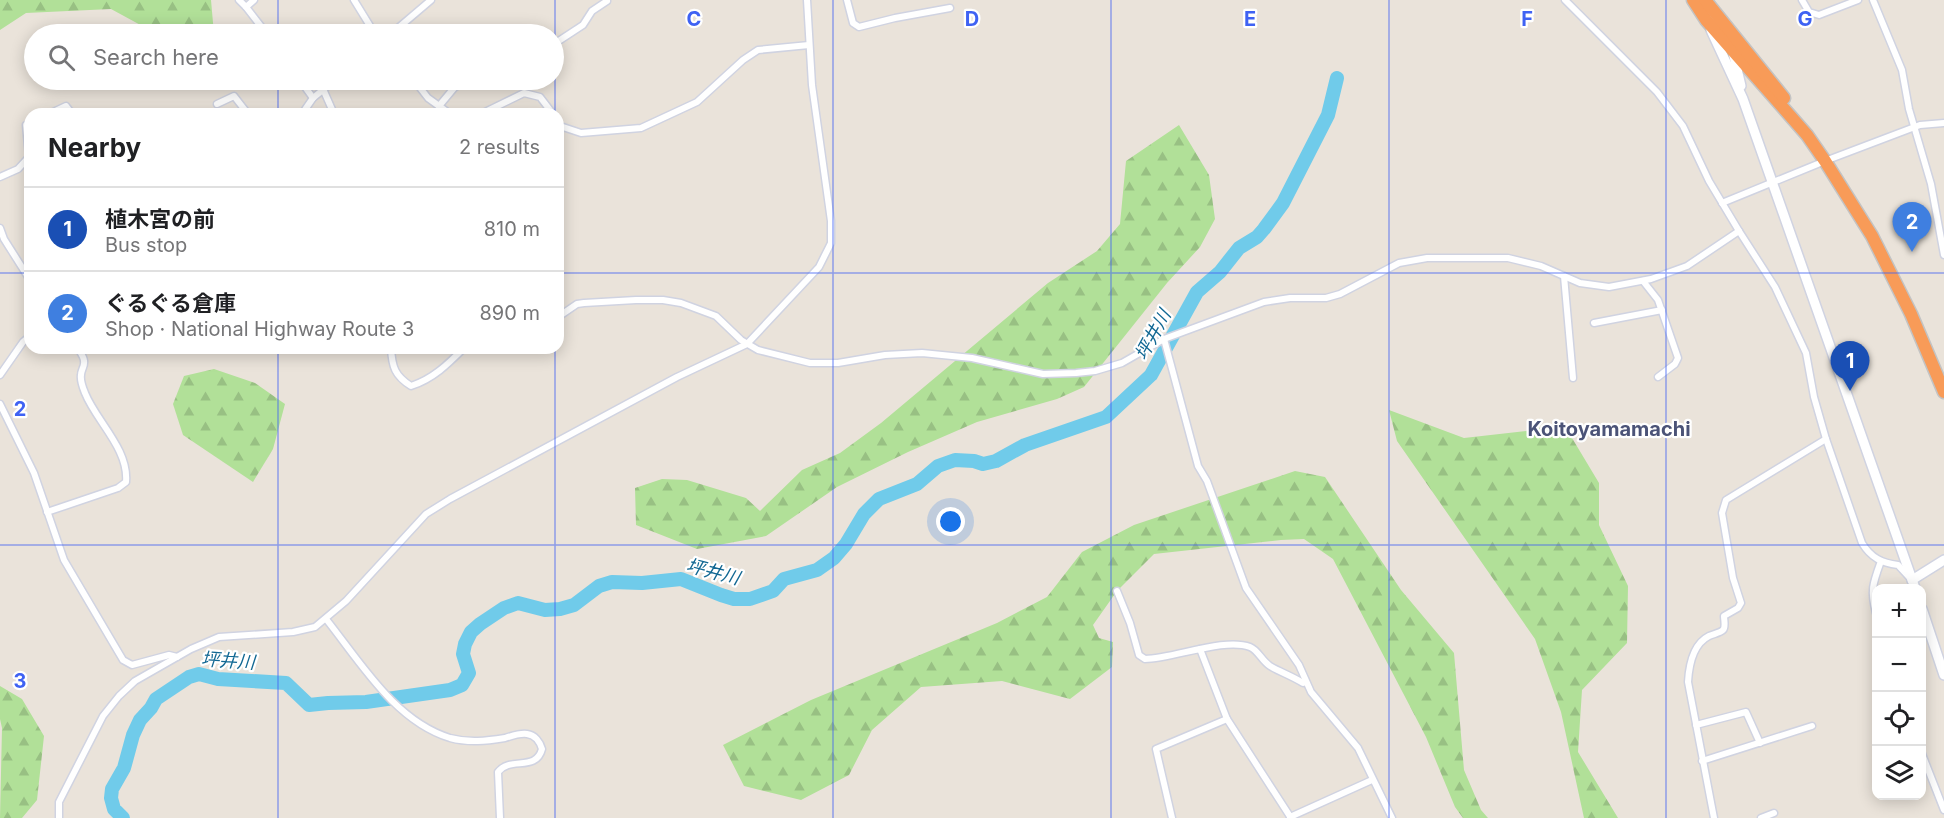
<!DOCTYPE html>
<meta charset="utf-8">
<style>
:root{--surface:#fff;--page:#f6f6f6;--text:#202124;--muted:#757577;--line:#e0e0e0;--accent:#ea580c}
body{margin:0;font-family:Inter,"Noto Sans JP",sans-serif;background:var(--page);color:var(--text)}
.controls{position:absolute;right:18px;bottom:18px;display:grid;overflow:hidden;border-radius:12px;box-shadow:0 3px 15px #0003}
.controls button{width:54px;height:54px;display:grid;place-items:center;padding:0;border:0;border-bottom:2px solid var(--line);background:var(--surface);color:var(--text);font:30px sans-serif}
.you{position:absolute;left:951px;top:522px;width:21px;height:21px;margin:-15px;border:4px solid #fff;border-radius:50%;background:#1a73e8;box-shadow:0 0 0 9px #1a73e833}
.badge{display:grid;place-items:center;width:39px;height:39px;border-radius:50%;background:var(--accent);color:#fff;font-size:20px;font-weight:700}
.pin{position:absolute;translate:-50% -50px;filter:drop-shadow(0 2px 3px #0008)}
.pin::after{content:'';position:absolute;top:32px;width:21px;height:18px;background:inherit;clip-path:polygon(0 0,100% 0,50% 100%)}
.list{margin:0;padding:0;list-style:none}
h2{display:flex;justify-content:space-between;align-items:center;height:78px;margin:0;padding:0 24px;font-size:26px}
h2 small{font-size:20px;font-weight:400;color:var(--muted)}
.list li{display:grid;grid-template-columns:39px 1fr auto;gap:18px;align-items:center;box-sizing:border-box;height:84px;padding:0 24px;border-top:2px solid var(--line)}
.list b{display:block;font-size:22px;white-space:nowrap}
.list p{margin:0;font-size:20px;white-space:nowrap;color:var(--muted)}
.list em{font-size:20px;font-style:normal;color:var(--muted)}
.icon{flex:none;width:33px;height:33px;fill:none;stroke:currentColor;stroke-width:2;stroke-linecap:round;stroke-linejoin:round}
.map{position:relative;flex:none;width:1944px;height:818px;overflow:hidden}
.search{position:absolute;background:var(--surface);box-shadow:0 3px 15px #0003;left:24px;top:24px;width:540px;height:66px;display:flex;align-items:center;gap:15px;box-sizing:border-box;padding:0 21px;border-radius:33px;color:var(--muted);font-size:22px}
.panel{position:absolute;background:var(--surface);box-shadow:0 3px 15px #0003;left:24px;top:108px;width:540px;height:246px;border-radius:18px}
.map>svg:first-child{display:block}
</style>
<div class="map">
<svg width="1944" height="818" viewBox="0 0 1944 818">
<defs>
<pattern id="forest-firs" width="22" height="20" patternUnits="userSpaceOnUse" patternTransform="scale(1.5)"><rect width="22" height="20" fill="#b1e098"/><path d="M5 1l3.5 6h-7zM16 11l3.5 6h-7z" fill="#98c083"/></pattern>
</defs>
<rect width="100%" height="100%" fill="#eae3da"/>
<!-- forest -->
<g fill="url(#forest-firs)">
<polygon points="0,0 211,0 214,34 157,34 111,9 26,13 0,30"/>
<polygon points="1179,125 1209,175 1215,219 1200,247 1167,283 1084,387 1057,399 977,422 908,452 837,487 766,536 697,549 636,525 635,488 662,479 687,480 746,498 760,511 802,470 840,453 881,423 1048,283 1097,251 1120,224 1126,161"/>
<polygon points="214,369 255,383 285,404 273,449 253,482 183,435 173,404 184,376"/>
<polygon points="1389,410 1464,438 1526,431 1563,423 1599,483 1599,525 1628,586 1627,643 1582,690 1578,752 1618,818 1584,818 1561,712 1535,639 1397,441"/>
<polygon points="1295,471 1325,477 1401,590 1454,653 1464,770 1481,810 1488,818 1463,818 1455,807 1426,737 1333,559 1304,539 1281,540 1154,554 1117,591 1093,625 1099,638 1113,642 1112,667 1070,699 1002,681 921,687 872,730 849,775 801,800 744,786 723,745 811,700 997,623 1047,597 1082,552 1134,525"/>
<polygon points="0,686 22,699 44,736 37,800 22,818 0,818 2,728 0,719"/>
</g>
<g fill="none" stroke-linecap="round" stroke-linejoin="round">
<!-- river -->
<polyline stroke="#70cbea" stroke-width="14" points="123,818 114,809 111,798 112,789 124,768 133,735 140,720 151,708 156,699 189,677 199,674 218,679 286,683 309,705 328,703 366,702 450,690 462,685 469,673 463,654 465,644 471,632 480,624 504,608 518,603 545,610 560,609 574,605 599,586 612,582 642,583 681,579 721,595 734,599 750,599 773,591 784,579 817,570 834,558 846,544 864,514 879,499 917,484 938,466 955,460 974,461 983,464 996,461 1025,445 1106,417 1151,375 1197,292 1220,272 1239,248 1257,237 1264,229 1283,203 1328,115 1337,78"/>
<!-- street casing -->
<g stroke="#d0d3e1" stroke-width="9">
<g id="street">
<polyline points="239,0 246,7"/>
<polyline points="254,0 246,7 267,34"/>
<polyline points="354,0 375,34"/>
<polyline points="847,0 853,23 859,27 895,18 950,8"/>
<path d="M1565 0 1657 92 1683 126 1709 181 1739 231 1775 287 1806 353 1814 397 1826 439 1862 543C1871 558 1882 563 1898 565L1910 578"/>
<polyline points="1802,0 1809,12 1819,15 1858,0"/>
<polyline points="1873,0 1902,70 1909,109 1931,184 1944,255"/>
<polyline points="391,34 431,0"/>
<polyline points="554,44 583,25 592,11 607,1"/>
<polyline points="300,80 313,98"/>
<polyline points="414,80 428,98 450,114"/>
<polyline points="323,89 334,114"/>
<polyline points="217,104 234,96 248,114"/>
<polyline points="439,106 454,88 466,80"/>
<polyline points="49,114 66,106 72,114"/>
<polyline points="302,114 313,98 335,80"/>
<polyline points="481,114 524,93 540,97 553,114"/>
<polyline points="558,122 560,126 581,133 641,128 697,102 743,60 758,50 809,45"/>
<polyline points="0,177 18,169 29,157 26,125 30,124"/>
<polyline points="1722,203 1825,161 1920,125 1944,123"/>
<polyline points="0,228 4,239 30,280"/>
<polyline points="1564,276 1573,378"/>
<polyline points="1643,281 1658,300 1678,358 1675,364 1658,377"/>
<polyline points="558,317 577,304 584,303 636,300 663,300 681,303 716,316 741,340 758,350 810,363 838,363 885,355 922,353 972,358 1043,374 1076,373 1095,371 1122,363 1164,339 1264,302 1290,298 1326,298 1340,294 1399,263 1427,258 1508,258 1541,266 1580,283 1609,287 1651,279 1687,266 1739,231"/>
<polyline points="1594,323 1662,310"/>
<polyline points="1164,339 1198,466 1207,481 1246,588 1299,665 1311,692 1358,748 1392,818"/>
<path d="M391 348C392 367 395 376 411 386 433 379 448 364 464 348"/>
<polyline points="0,375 23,342 30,336"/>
<polyline points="0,404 34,473 64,560 123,660 132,665 169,655 177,657"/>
<path d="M47 512 118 488 126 482C129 449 96 421 85 393 83 388 80 381 81 375 81 370 85 366 84 361 84 357 80 352 78 348"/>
<path d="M1117 591 1130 623 1139 655 1145 659C1173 659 1224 637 1250 647 1258 650 1262 661 1270 666 1280 672 1292 676 1303 683L1306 682"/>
<path d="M1876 613C1870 590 1873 583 1881 561"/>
<path d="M326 619C361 663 395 721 450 738 469 743 486 741 505 738 511 736 520 733 527 734 535 735 540 742 542 749 536 772 510 756 498 772L500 818"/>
<polyline points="1200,649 1227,719 1291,818"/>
<polyline points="1696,725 1746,712 1760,743"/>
<polyline points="1922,754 1944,810"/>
<polyline points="1702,761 1812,726"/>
<polyline points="1290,817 1372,780"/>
<polyline points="59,818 59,802 103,716 119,696 135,681 191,649 219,637 293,632 315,627 346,601 426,514 450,499 677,377 747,344 819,267 831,243 831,221 812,85 807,0"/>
<polyline points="1172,818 1156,749 1227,719"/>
<path d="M1714 818 1688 682C1689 665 1693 644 1709 636 1713 634 1720 633 1723 630 1726 627 1724 620 1724 616L1738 608 1741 603 1733 578 1722 513 1726 500 1826 439"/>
<polyline points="1761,818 1774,813"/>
</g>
</g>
<!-- secondary casing -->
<g stroke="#d0d3e1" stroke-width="12">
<g id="secondary">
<polyline points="1711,30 1743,99 1915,588"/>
<polyline points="1733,52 1741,86"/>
<polyline points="1912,580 1944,560"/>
<polyline points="1922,609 1944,675"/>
</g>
</g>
<!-- highway casing -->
<g stroke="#c3c3c3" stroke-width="15">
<g id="highway">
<polyline points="1693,0 1706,20 1807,135 1825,161 1872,236 1911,314 1944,392"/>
<polyline points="1705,0 1784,98"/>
</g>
</g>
<!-- street -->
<use href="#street" stroke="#fff" stroke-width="6"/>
<!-- secondary -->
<use href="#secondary" stroke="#fff" stroke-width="9"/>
<!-- highway -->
<use href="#highway" stroke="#f89b58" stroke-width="12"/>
</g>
<!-- grid -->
<path fill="none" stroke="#3f62f3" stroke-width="1.5" stroke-opacity="0.55" d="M278 0V34M555 0V114M833 0V818M1111 0V818M1389 0V818M1666 0V818M278 80V114M0 273H30M558 273H1944M278 348V818M555 348V818M0 545H1944"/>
<g text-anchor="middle" stroke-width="4.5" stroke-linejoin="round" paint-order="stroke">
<!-- water labels -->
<g font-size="18" font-style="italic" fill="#126893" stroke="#fff">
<text transform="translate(1153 335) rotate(-61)" y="6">坪井川</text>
<text transform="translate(713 572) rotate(15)" y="6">坪井川</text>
<text transform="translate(228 661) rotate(4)" y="6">坪井川</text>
</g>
<!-- quarter labels -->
<g font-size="20" font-weight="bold" fill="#4b5377" stroke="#fff">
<text x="1609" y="436">Koitoyamamachi</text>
</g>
</g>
<g font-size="20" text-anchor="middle" font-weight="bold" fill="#3f62f3" stroke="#fff" stroke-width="4.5" stroke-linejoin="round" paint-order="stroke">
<text x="694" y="26">C</text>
<text x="972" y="26">D</text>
<text x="1250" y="26">E</text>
<text x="1527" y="26">F</text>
<text x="1805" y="26">G</text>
<text x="20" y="416">2</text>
<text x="20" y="688">3</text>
</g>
</svg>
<div class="controls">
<button>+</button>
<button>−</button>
<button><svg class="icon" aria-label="locate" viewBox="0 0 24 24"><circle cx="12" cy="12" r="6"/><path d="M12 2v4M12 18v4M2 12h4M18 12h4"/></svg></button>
<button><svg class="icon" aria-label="layers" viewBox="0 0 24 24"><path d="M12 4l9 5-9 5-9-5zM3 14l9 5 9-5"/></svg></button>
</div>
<div class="you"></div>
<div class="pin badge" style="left:1850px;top:391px;background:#1a4fb4">1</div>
<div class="pin badge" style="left:1912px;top:252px;background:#3f7fe0">2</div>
<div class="search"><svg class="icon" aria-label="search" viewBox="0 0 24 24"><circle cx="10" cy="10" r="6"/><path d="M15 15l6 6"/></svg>Search here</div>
<section class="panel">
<h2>Nearby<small>2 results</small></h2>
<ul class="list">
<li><span class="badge" style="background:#1a4fb4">1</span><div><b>植木宮の前</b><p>Bus stop</p></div><em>810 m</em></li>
<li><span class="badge" style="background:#3f7fe0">2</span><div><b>ぐるぐる倉庫</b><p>Shop · National Highway Route 3</p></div><em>890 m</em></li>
</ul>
</section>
</div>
